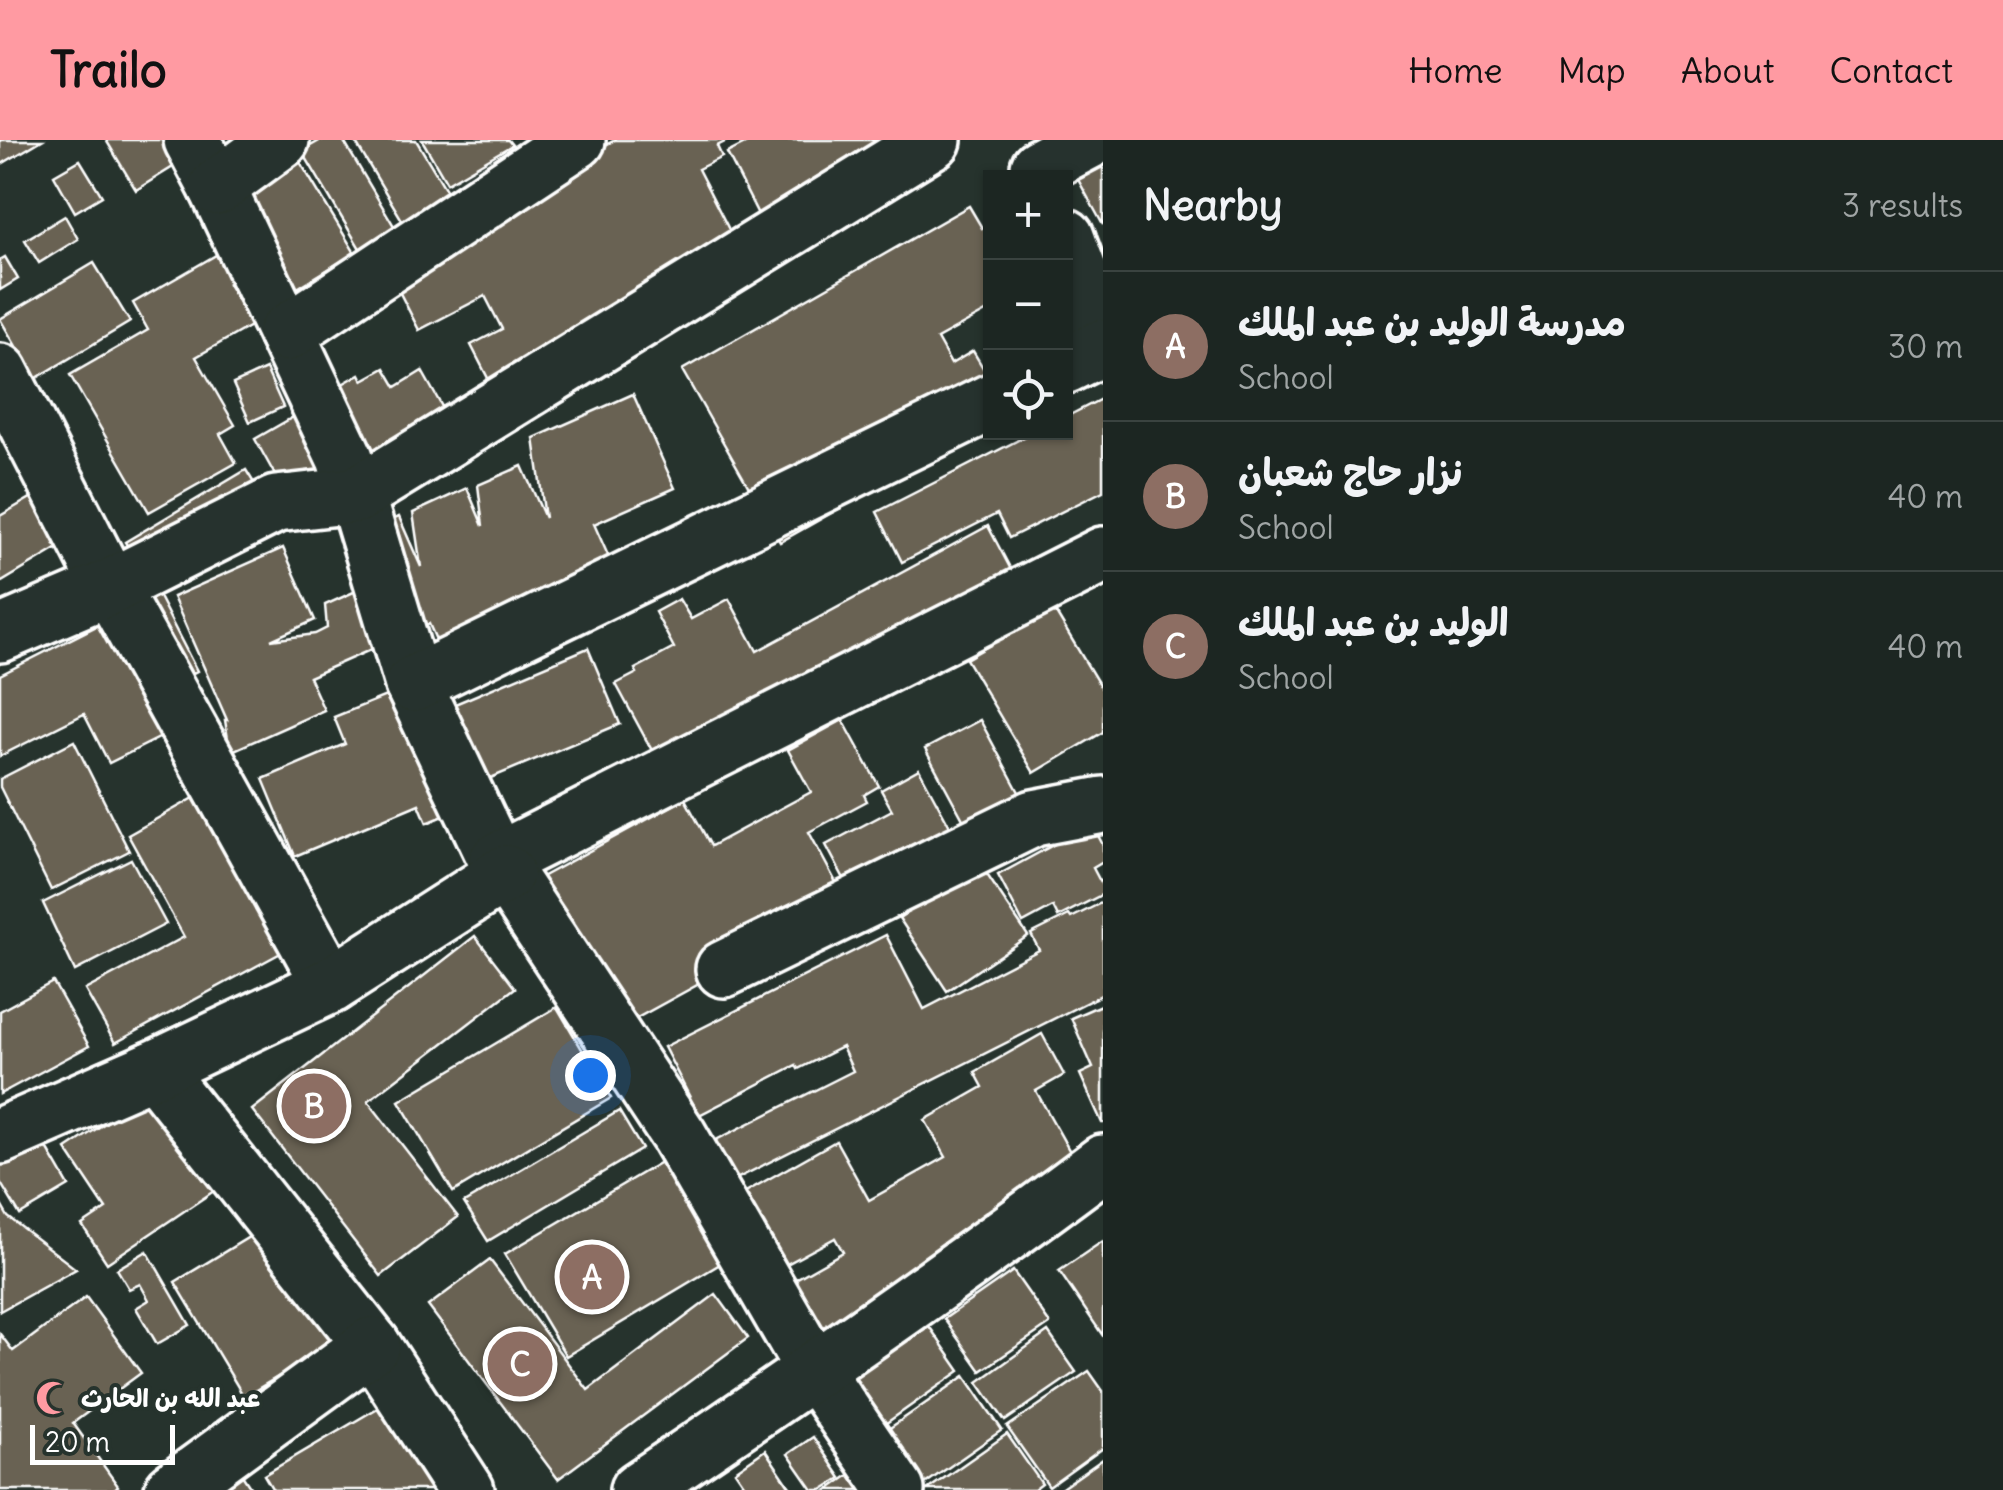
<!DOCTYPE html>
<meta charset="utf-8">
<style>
:root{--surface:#1c2622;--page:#29322f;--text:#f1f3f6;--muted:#a0a5a5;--line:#3a4340;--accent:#ff9aa2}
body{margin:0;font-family:Delius,"Playpen Sans Arabic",sans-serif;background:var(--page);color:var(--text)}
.controls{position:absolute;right:30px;top:30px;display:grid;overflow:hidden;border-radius:0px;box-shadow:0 2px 8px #0004}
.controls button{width:90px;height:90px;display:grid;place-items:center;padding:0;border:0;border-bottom:2px solid var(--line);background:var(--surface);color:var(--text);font:50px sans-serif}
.scale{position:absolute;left:30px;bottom:25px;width:145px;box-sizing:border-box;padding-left:10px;border:5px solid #fff;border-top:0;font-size:28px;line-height:35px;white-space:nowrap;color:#fff;-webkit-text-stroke:8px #26332d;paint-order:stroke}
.you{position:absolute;left:590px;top:935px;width:35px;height:35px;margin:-25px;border:8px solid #fff;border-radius:50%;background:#1a73e8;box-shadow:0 0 0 15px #1a73e833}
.badge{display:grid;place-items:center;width:65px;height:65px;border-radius:50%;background:var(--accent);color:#fff;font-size:32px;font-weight:700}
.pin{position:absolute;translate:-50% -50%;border:5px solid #fff;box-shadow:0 2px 10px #0006}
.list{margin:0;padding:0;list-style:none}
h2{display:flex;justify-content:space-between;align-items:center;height:130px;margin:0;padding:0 40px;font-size:42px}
h2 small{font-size:32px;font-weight:400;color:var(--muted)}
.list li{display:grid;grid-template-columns:65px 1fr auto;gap:30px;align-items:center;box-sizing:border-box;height:150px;padding:0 40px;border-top:2px solid var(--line)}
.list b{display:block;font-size:38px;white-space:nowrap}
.list p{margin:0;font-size:32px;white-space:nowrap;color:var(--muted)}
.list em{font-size:32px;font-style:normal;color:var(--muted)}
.icon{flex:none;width:55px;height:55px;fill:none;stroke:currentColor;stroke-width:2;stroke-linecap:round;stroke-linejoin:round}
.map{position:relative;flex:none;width:1103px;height:1350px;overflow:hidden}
header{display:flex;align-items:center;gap:60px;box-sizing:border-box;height:140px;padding:0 50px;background:var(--accent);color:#111}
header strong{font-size:48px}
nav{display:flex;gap:55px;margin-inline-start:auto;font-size:35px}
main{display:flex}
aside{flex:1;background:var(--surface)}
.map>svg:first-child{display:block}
</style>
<header>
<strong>Trailo</strong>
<nav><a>Home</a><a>Map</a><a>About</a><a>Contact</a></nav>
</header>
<main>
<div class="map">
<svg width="1103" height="1350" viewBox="0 0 1103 1350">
<rect width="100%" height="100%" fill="#26332d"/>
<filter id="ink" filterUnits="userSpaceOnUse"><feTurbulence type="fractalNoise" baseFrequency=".01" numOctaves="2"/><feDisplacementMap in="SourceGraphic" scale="20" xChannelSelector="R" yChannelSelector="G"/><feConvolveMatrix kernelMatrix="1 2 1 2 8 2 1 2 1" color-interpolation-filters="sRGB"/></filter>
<g filter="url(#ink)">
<!-- building -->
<g fill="#696252" stroke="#fff" stroke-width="2.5">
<polygon points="0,0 42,0 0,25"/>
<polygon points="106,0 168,0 181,22 136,50"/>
<polygon points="321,0 343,0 397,91 362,112 302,11"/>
<polygon points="354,0 416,0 451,58 405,85"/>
<polygon points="422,0 508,0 512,5 447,43"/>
<polygon points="615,0 729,0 717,6 722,17 698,29 742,115 491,244 471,205 502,189 485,156 419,190 385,124"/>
<polygon points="753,0 923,0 762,82 727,13"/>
<polygon points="1103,19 1103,85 1075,34"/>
<polygon points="80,20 102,56 75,72 54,35"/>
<polygon points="299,20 355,113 294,150 238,56"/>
<polygon points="969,66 982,88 991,83 991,169 937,199 951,224 973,211 991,241 991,283 780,402 682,230"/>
<polygon points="65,76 78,99 39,123 25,100"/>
<polygon points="223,111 239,138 228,144 252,185 196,217 235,285 220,294 236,323 149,372 70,235 148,190 133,163"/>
<polygon points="5,117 18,139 0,150 0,120"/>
<polygon points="94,123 130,182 35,239 0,179"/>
<polygon points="385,228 396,247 422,231 450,281 364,329 330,251 360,234 363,240"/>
<polygon points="266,229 283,267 250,282 233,244"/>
<polygon points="633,254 675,348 594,384 631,467 456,545 429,484 309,537 324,570 230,612 225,580 227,580 173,457 283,408 315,480 271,500 315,494 327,488 325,465 367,446 347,400 399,377 421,427 413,373 467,348 483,386 478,345 522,326 545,378 534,298"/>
<polygon points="1103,258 1103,351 1009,398 997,374 902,422 877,372 1034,292 1066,292 1066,277"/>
<polygon points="302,272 338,336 290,362 255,299"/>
<polygon points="246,330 273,374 151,446 125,402"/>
<polygon points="46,349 75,398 0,443 0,376"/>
<polygon points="988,386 1029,464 675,653 616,544 637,533 635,529 674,508 655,472 679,459 691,479 729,459 757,511"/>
<polygon points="158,455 197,531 174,543 193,581 109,623 84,574 0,616 0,535"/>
<polygon points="1053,468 1103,551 1103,592 1034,633 966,519"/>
<polygon points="588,508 620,584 469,647 475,663 427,683 419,664 295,716 263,639 345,604 334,577 423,541 436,572"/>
<polygon points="843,580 879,646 864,655 867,661 809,692 847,763 606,895 525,746 685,659 711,706 811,652 788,610"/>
<polygon points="980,580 1020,654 965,683 925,609"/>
<polygon points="74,601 129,711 51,750 0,647 0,639"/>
<polygon points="919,629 961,707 857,763 826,705 892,670 881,650"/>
<polygon points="203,653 288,809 115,903 85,850 184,797 128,695"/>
<polygon points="1092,684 1103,705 1103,722 1093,728 1103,747 1103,754 1058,777 1053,767 1023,783 998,735"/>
<polygon points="131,719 166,784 75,831 43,763"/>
<polygon points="980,724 1028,796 947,851 899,778"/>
<polygon points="1103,762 1103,854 732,1041 712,1002 853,931 842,907 798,929 796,925 699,975 664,907 886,795 924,869 1039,810 1031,794 1069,775 1071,778"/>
<polygon points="475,796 515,848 368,961 458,1077 381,1136 252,970"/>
<polygon points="53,842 89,906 0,954 0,871"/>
<polygon points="1103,864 1103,983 1102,983 1080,934 1093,928 1071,878"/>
<polygon points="557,867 611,958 453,1052 399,961"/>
<polygon points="1042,894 1064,935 1036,951 1074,1019 825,1194 794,1140 843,1112 835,1098 783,1126 742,1054 836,1001 869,1060 946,1017 925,980 983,947 975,932"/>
<polygon points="149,954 214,1051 107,1123 82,1085 106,1069 66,1009"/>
<polygon points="619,971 642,1009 488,1101 464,1063"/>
<polygon points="36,989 69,1046 20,1075 0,1042 0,1007"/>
<polygon points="666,1019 725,1121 566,1216 505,1114"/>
<polygon points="0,1063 8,1077 76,1129 0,1171"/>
<polygon points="272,1083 341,1199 244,1257 175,1142"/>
<polygon points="1103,1101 1103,1196 1059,1131"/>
<polygon points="147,1111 190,1185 157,1204 136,1168 149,1160 140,1144 129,1149 117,1129"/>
<polygon points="490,1120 588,1250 716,1154 748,1198 558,1339 428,1166"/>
<polygon points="1013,1131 1050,1184 981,1231 944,1179"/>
<polygon points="86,1157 141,1233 73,1283 118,1346 113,1350 0,1350 0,1194 13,1211"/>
<polygon points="920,1173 960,1231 875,1291 834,1233"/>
<polygon points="1048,1192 1076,1232 1005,1281 978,1242"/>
<polygon points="1089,1231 1103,1251 1103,1308 1049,1347 1007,1287"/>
<polygon points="965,1236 1002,1290 922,1346 884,1292"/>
<polygon points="388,1262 440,1350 273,1350 264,1335"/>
<polygon points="1007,1294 1042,1344 1034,1350 927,1350"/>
<polygon points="813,1297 841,1338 822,1350 813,1350 788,1314"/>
<polygon points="765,1310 792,1350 748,1350 735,1331"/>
<polygon points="1103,1319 1103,1350 1059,1350"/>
<polygon points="855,1331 868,1350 828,1350"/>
<polygon points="240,1332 252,1350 210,1350"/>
</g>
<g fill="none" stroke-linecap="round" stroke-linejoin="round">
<!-- minor casing -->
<g stroke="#fff" stroke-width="62">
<g id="minor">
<polyline points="192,0 217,47 345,318 413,544 497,721 679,996 814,1230 896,1350"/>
<polyline points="1039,27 1090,0"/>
<polyline points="217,47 281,0"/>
<polyline points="1066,97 1103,197"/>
<polyline points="286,193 577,0"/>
<polyline points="1066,225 1103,207"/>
<polyline points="0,232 110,447 331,845"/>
<polyline points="0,494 110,447 276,364 356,355 933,0"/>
<polyline points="413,544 991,262"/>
<polyline points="497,721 1103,415"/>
<polyline points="724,829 1034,678 1103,665"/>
<polyline points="154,929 372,1205 466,1350"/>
<polyline points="0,996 154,929 331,845 506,733"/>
<polyline points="173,1350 372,1205"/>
<path d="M638 1350C795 1244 951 1137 1103 1023"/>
</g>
</g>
<!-- minor -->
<use href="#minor" stroke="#26332d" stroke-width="55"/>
</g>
</g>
<!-- icons -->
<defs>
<g id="mosque-bare" transform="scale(2.7)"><path d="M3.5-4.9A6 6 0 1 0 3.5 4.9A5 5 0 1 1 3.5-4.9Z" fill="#ff9aa2" stroke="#26332d" stroke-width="2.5" paint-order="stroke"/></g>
</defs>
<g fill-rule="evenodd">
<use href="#mosque-bare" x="53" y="1258"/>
</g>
<g text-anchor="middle" stroke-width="8" stroke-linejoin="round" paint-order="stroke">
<!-- poi labels -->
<g font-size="25" font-weight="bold" fill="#fff" stroke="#26332d" text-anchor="start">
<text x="81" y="1267">عبد الله بن الحارث</text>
</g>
</g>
</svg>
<div class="controls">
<button>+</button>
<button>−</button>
<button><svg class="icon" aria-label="locate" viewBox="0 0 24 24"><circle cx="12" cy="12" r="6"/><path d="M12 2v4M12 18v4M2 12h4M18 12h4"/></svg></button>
</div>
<div class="scale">20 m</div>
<div class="you"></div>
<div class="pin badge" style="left:592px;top:1137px;background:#8d6e63">A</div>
<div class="pin badge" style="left:314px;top:966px;background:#8d6e63">B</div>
<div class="pin badge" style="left:520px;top:1224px;background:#8d6e63">C</div>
</div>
<aside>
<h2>Nearby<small>3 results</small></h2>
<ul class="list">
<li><span class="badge" style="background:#8d6e63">A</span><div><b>مدرسة الوليد بن عبد الملك</b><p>School</p></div><em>30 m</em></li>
<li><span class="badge" style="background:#8d6e63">B</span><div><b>نزار حاج شعبان</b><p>School</p></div><em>40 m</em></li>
<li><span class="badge" style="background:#8d6e63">C</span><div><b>الوليد بن عبد الملك</b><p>School</p></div><em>40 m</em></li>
</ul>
</aside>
</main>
